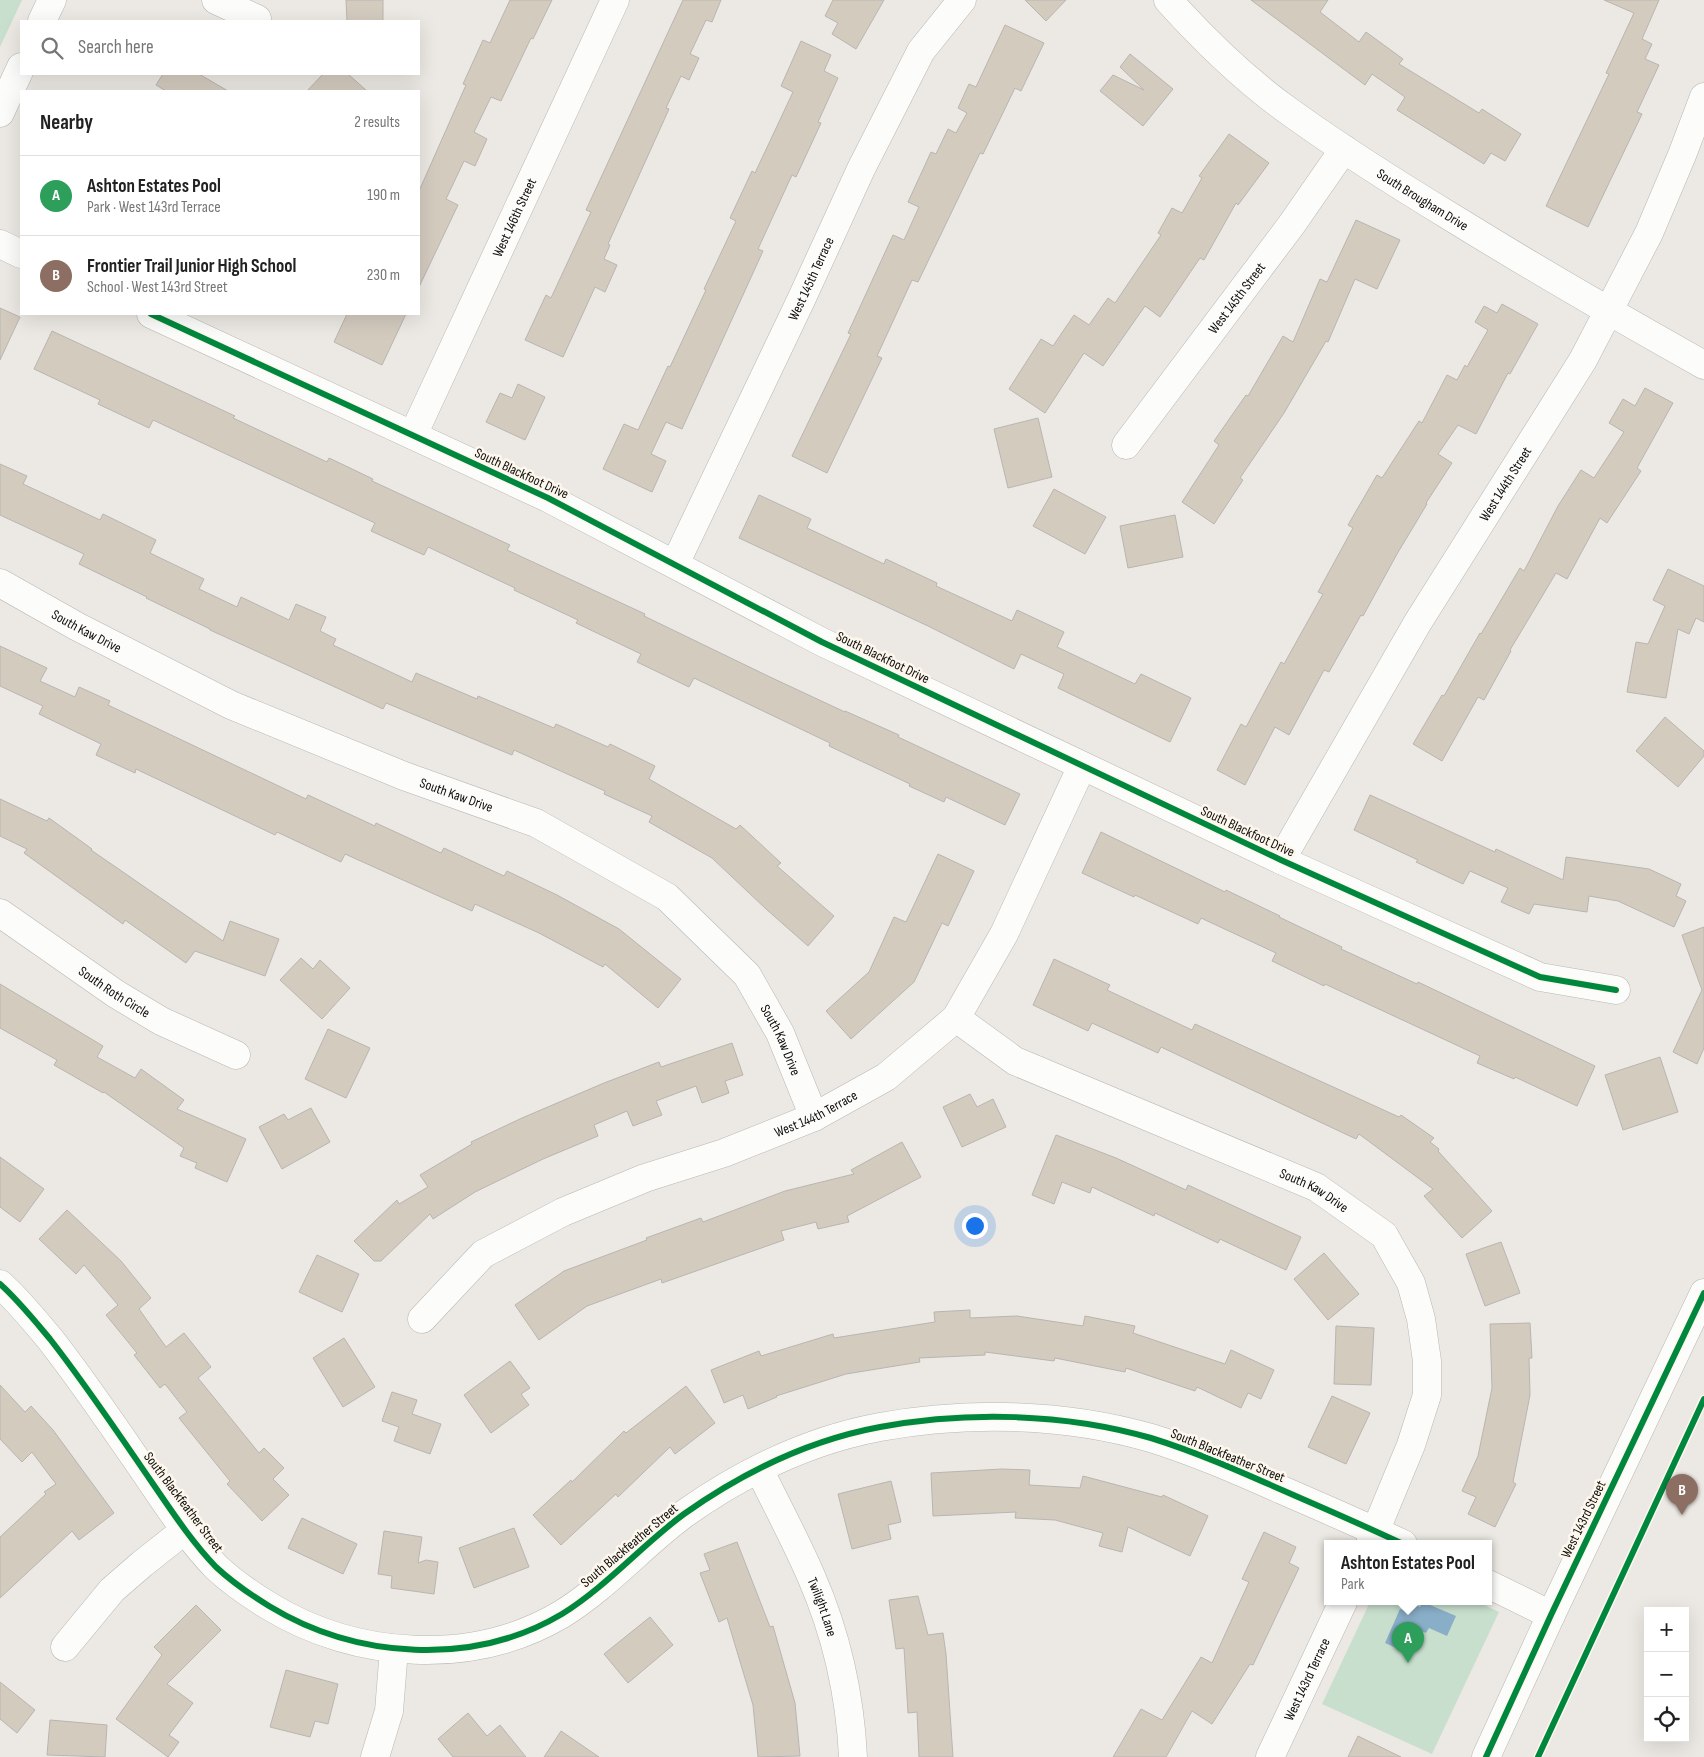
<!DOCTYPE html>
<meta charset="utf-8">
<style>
:root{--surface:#fff;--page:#f2f2f2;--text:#222;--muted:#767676;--line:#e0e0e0;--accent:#db2777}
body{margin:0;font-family:"Sofia Sans Condensed",sans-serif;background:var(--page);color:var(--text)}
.controls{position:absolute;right:15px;bottom:15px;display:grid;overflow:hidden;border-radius:0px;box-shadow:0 5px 20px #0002}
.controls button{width:45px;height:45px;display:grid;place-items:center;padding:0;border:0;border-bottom:1px solid var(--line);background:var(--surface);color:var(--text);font:25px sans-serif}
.you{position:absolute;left:974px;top:1225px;width:18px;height:18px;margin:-12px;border:4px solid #fff;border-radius:50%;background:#1a73e8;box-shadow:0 0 0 8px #1a73e833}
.badge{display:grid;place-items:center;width:32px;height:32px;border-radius:50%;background:var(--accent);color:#fff;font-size:16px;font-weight:700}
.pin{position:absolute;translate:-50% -41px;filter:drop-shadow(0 1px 2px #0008)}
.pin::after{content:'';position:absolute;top:26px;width:18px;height:15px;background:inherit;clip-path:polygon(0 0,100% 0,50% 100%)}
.popup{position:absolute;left:1324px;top:1540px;width:168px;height:65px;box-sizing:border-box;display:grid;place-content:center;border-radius:0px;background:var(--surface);filter:drop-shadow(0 1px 4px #0005);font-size:16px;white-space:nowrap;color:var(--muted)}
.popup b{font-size:19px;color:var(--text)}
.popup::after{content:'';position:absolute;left:50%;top:100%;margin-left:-10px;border:10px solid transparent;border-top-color:var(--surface)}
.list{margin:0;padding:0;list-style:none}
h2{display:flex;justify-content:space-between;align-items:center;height:65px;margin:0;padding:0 20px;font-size:21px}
h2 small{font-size:16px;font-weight:400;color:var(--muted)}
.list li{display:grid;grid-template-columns:32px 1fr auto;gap:15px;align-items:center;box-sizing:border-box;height:80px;padding:0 20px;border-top:1px solid var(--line)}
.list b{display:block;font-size:19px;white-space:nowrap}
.list p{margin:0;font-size:16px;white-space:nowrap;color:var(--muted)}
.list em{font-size:16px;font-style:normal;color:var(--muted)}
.icon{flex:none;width:28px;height:28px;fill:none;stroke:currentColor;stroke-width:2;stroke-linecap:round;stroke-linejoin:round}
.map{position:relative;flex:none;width:1704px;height:1757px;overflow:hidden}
.search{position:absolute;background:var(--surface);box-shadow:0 5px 20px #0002;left:20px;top:20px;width:400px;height:55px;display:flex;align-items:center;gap:12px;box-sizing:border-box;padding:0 18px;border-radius:0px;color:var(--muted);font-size:19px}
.panel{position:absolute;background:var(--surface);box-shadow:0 5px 20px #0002;left:20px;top:90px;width:400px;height:225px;border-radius:0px}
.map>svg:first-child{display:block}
</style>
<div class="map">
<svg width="1704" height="1757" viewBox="0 0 1704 1757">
<rect width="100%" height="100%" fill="#ece9e4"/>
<!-- green -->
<g fill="#c8dfce">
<polygon points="0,0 22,0 0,47"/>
<polygon points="1370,1602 1478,1602 1499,1612 1432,1754 1322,1704"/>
</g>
<!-- water -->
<polygon fill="#89aec8" points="1423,1602 1456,1616 1447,1636 1429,1628 1426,1633 1417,1629 1413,1638 1409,1636 1403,1651 1385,1643 1400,1609 1407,1611 1411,1603 1420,1607"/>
<!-- building -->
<g fill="#d4cbbf" stroke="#b8b5b2">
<polygon points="346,0 383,0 383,21 347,21"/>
<polygon points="510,0 552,0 533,39 531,38 501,101 491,97 474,132 487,139 475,166 464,161 446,199 458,205 419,287 419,191 466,85 463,84 483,40 490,43"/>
<polygon points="683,0 721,0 712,22 706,20 690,54 699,58 689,80 681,76 666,108 669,109 608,244 610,245 604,259 617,265 605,292 595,287 563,357 525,340 546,295 551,298 591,212 586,210"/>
<polygon points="833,0 884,0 856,49 832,34 838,23 825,16"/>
<polygon points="1025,0 1066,0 1046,21"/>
<polygon points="1251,0 1328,0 1320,12 1359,42 1366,32 1403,59 1399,64 1479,113 1482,109 1521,134 1505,161 1491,153 1484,164 1397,110 1405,97 1372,74 1365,85"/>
<polygon points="1604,0 1659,0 1642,39 1652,44 1645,59 1659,65 1637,112 1642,114 1588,227 1546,206 1609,74 1606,73 1634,13"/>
<polygon points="1005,25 1044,43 1021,91 1015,88 983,154 980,153 918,282 912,280 877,356 882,358 827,473 792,456 851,334 848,333 893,235 904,240 919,207 908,202 931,152 936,154 948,129 956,133 967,113 958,108 969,84 976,87"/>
<polygon points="801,41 831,55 824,71 838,78 818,122 821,123 796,177 792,175 758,249 763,251 682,429 666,422 651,454 666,461 652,492 603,469 624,424 638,430 668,366 670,367 706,290 704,289 736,221 730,218 752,171 755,173 793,92 781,86"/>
<polygon points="1130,54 1173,89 1143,126 1100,91 1113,75 1144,90 1120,67"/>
<polygon points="163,74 199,74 228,91 166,91 156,85"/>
<polygon points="323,74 348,74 367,91 307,91"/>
<polygon points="1229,134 1269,163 1238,205 1236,203 1204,260 1200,258 1160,317 1145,306 1103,366 1084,353 1045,413 1009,389 1041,339 1053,346 1074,315 1089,325 1108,298 1115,303 1161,235 1158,233 1172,208 1182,213 1202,178 1199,176"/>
<polygon points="1356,220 1400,240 1377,289 1355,279 1328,342 1326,341 1284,413 1240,478 1243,480 1214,524 1182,502 1219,445 1214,441 1246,395 1248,396 1283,336 1293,342 1320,279 1327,282"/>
<polygon points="1502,304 1538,324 1510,374 1508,373 1476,434 1458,425 1438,454 1452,463 1426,503 1427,504 1397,554 1363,616 1361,615 1329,672 1324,670 1289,735 1275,727 1245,785 1217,770 1241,724 1246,727 1281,662 1284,664 1323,594 1318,592 1353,528 1348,525 1377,475 1382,478 1419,421 1422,423 1447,375 1457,380 1465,365 1467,367 1488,330 1475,322 1484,306 1497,313"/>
<polygon points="0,308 20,317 0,360"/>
<polygon points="347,314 406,314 382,365 334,342"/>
<polygon points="52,331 235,416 233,418 327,462 329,458 373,479 372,481 510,545 507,550 645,614 644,616 770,677 845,712 845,711 899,735 898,737 1020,794 1005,825 946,797 944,802 909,786 910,784 829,746 830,743 694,678 689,687 637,662 641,654 576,623 578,620 514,590 515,588 428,547 424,555 371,531 375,523 239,460 153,420 149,428 98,404 100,400 34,369"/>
<polygon points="518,384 545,397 525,440 486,422 500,393 512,398"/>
<polygon points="1645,388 1673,403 1637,468 1641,471 1607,523 1600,518 1567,579 1556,573 1510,650 1511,651 1484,700 1478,697 1442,761 1413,744 1442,695 1444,696 1480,633 1481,634 1520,568 1524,571 1558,506 1581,470 1594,478 1624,432 1609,423 1623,399 1635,406"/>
<polygon points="1038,418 1052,477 1008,488 994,429"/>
<polygon points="0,464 27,476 23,484 100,520 103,514 156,540 150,553 204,579 199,589 237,607 241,597 289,620 296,604 326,617 320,631 336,639 333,645 412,682 416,673 477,699 478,696 554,728 556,724 608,747 610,744 655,766 649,779 736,829 740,825 781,863 777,866 834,916 808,946 766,909 712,858 649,822 652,816 604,794 605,791 514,750 512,755 386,703 383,709 210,630 210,629 146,598 147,597 79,564 84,554 0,515"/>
<polygon points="1054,489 1106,517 1085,554 1033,526"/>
<polygon points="759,495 811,519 807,528 884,564 886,559 937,583 936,586 1012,621 1017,610 1064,632 1057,647 1135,684 1141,674 1191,698 1170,742 1058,688 1064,674 1021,654 1014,669 928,626 739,538"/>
<polygon points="1175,515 1183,557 1128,568 1120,526"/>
<polygon points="1668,569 1704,586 1704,622 1696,618 1689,634 1678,629 1666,698 1627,692 1636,642 1648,644 1665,606 1653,600"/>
<polygon points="0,646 47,668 40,681 75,697 79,687 110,701 108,705 306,799 308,795 375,826 376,823 441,853 444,848 504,876 507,871 557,895 619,929 681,979 658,1008 605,964 603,967 539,933 475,904 472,911 345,854 341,862 277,832 275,835 136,769 135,773 96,755 101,744 39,714 43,706 0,686"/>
<polygon points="1665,717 1704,751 1704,756 1678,787 1636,751"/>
<polygon points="1370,795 1495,852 1496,849 1563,880 1566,857 1649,869 1681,884 1676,896 1686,901 1674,927 1618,901 1589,896 1587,912 1534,904 1529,914 1501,902 1508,888 1470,871 1463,884 1416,862 1418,860 1354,830"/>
<polygon points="0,799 47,821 49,818 92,849 91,850 223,941 230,921 279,939 265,976 195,951 186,963 125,920 123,924 24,853 27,849 0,836"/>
<polygon points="1101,832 1225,892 1226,890 1280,916 1279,917 1342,947 1341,949 1417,984 1418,982 1595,1066 1577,1106 1515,1077 1514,1079 1477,1063 1480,1056 1325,984 1324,986 1272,961 1276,953 1201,918 1198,924 1135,895 1134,897 1082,873"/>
<polygon points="938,854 974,871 948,926 942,923 914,982 851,1039 826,1011 869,972 894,917 906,922"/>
<polygon points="1704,927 1704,1048 1697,1064 1673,1052 1702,990 1682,935"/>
<polygon points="301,958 313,969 320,960 350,988 322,1019 280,980"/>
<polygon points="1054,959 1110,985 1107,990 1192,1030 1195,1024 1399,1117 1401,1115 1434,1138 1430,1142 1439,1149 1438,1151 1492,1211 1462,1238 1424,1196 1433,1189 1359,1134 1356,1139 1161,1047 1158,1053 1092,1023 1088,1031 1033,1005"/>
<polygon points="0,984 103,1046 97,1057 135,1078 141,1069 184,1100 177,1109 246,1139 227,1182 195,1168 197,1163 180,1156 184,1148 104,1092 103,1093 54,1065 57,1060 0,1028"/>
<polygon points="328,1029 370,1048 346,1098 305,1079"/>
<polygon points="732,1043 743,1075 725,1081 729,1093 702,1103 696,1086 656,1101 662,1115 633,1126 627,1111 594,1125 598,1136 543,1159 475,1192 433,1219 430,1214 381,1261 374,1261 354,1241 397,1200 399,1204 428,1187 420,1175 472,1144 471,1142 522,1118 604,1083 659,1062 661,1067"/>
<polygon points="1660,1057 1678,1112 1623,1130 1605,1075"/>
<polygon points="970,1094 977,1107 993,1099 1006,1127 962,1147 943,1107"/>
<polygon points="311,1108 330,1142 282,1169 259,1127 284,1114 288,1120"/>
<polygon points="1056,1135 1116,1158 1186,1190 1188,1185 1301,1237 1286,1270 1220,1239 1218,1243 1155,1213 1154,1216 1092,1187 1090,1193 1062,1182 1054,1204 1032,1195"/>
<polygon points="902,1142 921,1177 847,1216 849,1222 818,1229 816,1222 781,1231 784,1240 662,1283 661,1279 587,1306 539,1340 515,1305 564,1271 647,1240 646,1238 701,1218 703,1222 785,1191 854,1174 851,1170"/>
<polygon points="0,1157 44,1189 20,1222 0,1207"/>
<polygon points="67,1210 121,1261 151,1298 139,1309 166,1347 184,1333 211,1367 198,1378 259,1453 264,1448 284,1468 273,1479 289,1495 262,1521 227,1484 230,1481 179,1418 187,1412 165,1384 160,1388 134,1355 137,1353 106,1315 118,1305 84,1265 76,1274 39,1239"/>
<polygon points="1501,1242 1520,1293 1485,1306 1466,1254"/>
<polygon points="1324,1253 1359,1294 1328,1320 1294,1279"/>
<polygon points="317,1255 359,1274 342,1312 299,1292"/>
<polygon points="970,1310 970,1318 1017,1316 1083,1326 1085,1316 1135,1326 1133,1333 1225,1364 1231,1350 1274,1370 1261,1399 1248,1393 1241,1408 1197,1387 1195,1391 1126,1368 1125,1372 1055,1358 1054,1361 985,1352 985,1355 919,1358 920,1362 846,1374 776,1396 777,1397 748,1409 743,1395 724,1403 711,1370 759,1351 761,1356 833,1334 834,1338 935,1322 934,1312"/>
<polygon points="1530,1323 1532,1358 1529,1358 1530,1395 1513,1482 1516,1484 1495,1527 1468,1514 1476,1497 1462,1491 1478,1456 1492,1388 1490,1324"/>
<polygon points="1336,1326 1374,1328 1371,1385 1334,1384"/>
<polygon points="344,1338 375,1387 343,1407 313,1358"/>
<polygon points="510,1361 530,1388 521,1394 529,1405 491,1433 464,1395"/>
<polygon points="0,1385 25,1412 31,1406 53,1430 114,1513 79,1540 72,1531 0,1598 0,1537 46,1494 44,1492 56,1484 32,1452 22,1462 0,1439"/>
<polygon points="686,1386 715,1423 675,1454 670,1447 618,1497 616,1494 561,1545 533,1515 571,1480 572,1482 624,1431 626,1433"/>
<polygon points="392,1392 417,1400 412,1414 441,1424 430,1454 394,1441 399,1427 382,1421"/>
<polygon points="1332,1396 1370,1413 1346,1464 1308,1447"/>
<polygon points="1002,1469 1030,1470 1029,1485 1080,1488 1083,1476 1162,1497 1163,1495 1208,1516 1190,1556 1128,1527 1122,1552 1099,1546 1103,1533 1055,1520 1015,1518 1016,1512 933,1516 931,1473"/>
<polygon points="891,1481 901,1522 888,1525 891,1539 852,1549 838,1494"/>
<polygon points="302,1518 357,1544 343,1574 288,1548"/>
<polygon points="514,1528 529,1567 474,1588 459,1548"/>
<polygon points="384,1531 422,1537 418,1563 426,1560 438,1562 434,1594 391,1588 392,1576 378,1574"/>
<polygon points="1264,1532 1296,1547 1289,1563 1299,1568 1253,1665 1250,1664 1212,1724 1192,1711 1166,1757 1113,1757 1141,1709 1162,1720 1201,1657 1212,1663 1249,1582 1242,1579"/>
<polygon points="737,1542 770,1627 773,1626 795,1703 800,1756 758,1757 753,1705 727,1618 719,1622 700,1573 710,1570 704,1554"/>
<polygon points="918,1596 928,1635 943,1633 946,1654 953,1757 919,1757 917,1712 908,1713 904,1648 896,1649 889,1600"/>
<polygon points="196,1605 221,1630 167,1684 193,1703 169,1735 179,1742 168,1757 116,1719 162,1655 154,1647"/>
<polygon points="650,1617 673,1645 628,1683 604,1654"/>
<polygon points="286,1670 338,1684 328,1724 315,1721 310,1737 270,1727"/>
<polygon points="0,1682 35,1710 17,1733 0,1719"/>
<polygon points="468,1713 487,1736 500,1725 526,1757 453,1757 438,1739"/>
<polygon points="50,1720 107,1725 105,1757 47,1755"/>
<polygon points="561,1731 599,1757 544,1757"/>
<polygon points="1358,1736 1401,1757 1348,1757"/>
</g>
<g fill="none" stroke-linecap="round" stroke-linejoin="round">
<!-- minor casing -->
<g stroke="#b9b7b3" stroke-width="29">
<g id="minor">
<polyline points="216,0 257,19"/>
<path id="s1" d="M1168 0C1205 41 1245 80 1290 112 1344 151 1400 186 1456 220 1537 270 1620 318 1704 365"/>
<polyline points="42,21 52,0"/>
<polyline points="0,113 21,67"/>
<polyline points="0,244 21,254"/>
<polyline points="151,314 548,498 822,642 1281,860 1540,977 1616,990"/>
<path id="s2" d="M413 435 615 0"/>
<path id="s3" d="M1126 445 1292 224 1344 149"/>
<path id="s4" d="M675 564 801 300 861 169 921 51 962 0"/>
<path id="s5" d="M0 583 78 627 231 705 404 776 536 823 667 897 747 975 780 1033 814 1117"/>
<path id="s6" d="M1281 860 1418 622 1583 360 1649 233 1682 155 1704 97"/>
<path id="s7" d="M0 913 116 994 161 1021 236 1055"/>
<path id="s8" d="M956 1018 1015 1061 1316 1187 1384 1235 1411 1283 1421 1319 1427 1361V1395L1411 1445 1370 1544"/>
<path d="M0 1284C18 1300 34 1320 50 1339 86 1385 118 1433 151 1481 171 1510 191 1541 216 1567 232 1582 251 1595 269 1606 356 1659 473 1667 562 1614 607 1586 642 1545 684 1514 742 1473 810 1440 880 1427 967 1411 1065 1413 1151 1438 1196 1452 1239 1471 1282 1490 1323 1508 1363 1525 1403 1544"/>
<path id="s9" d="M422 1319 483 1254 563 1212 645 1178 724 1153 814 1117 886 1077 956 1018 1004 934 1082 766"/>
<path id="s10" d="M759 1469C776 1504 795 1539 811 1576 836 1633 850 1695 853 1757"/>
<polyline points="1488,1584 1551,1615"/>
<polyline points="65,1647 112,1590 142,1564 185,1530"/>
<polyline points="375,1757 389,1711 394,1649"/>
<path id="s11" d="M1270 1757 1343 1602"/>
<polyline points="1486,1757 1551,1615 1704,1293"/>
</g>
</g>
<!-- minor -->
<use href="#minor" stroke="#fcfcfb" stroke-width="28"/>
<!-- cycleway casing -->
<g stroke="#fdf7ee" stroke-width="9">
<g id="cycleway">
<polyline points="151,314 548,498 822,642 1281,860 1540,977 1616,990"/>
<path d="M0 1284C18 1300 34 1320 50 1339 86 1385 118 1433 151 1481 171 1510 191 1541 216 1567 232 1582 251 1595 269 1606 356 1659 473 1667 562 1614 607 1586 642 1545 684 1514 742 1473 810 1440 880 1427 967 1411 1065 1413 1151 1438 1196 1452 1239 1471 1282 1490 1323 1508 1363 1525 1403 1544"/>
<polyline points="1486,1757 1551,1615 1704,1293"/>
<polyline points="1538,1757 1704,1399"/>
</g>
</g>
<!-- cycleway -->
<use href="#cycleway" stroke="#00873e" stroke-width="6"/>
</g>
<g text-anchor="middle" stroke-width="5" stroke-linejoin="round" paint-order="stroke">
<!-- street labels -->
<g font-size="14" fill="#0e0c09" stroke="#fdf7ee">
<text dy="5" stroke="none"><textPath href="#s1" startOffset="325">South Brougham Drive</textPath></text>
<text dy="5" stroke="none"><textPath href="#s2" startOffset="240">West 146th Street</textPath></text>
<text dy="5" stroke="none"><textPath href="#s4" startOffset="316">West 145th Terrace</textPath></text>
<text dy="5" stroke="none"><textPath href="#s3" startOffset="184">West 145th Street</textPath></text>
<text transform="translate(522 473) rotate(25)" y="5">South Blackfoot Drive</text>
<text dy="5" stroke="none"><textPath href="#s6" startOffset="438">West 144th Street</textPath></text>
<text dy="5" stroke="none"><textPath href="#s5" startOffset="99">South Kaw Drive</textPath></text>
<text transform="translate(883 657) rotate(26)" y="5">South Blackfoot Drive</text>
<text dy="5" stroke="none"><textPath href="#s5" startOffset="504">South Kaw Drive</textPath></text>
<text transform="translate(1248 831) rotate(25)" y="5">South Blackfoot Drive</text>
<text dy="5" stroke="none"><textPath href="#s7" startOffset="139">South Roth Circle</textPath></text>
<text dy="5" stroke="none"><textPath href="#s5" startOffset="924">South Kaw Drive</textPath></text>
<text dy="5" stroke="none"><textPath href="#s9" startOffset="451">West 144th Terrace</textPath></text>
<text dy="5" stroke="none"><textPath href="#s8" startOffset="399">South Kaw Drive</textPath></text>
<text transform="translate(1228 1455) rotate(22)" y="5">South Blackfeather Street</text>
<text transform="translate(184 1502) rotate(53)" y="5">South Blackfeather Street</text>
<text transform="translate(1583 1519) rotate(-64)" y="5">West 143rd Street</text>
<text transform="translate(629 1545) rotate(-40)" y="5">South Blackfeather Street</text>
<text dy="5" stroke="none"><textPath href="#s10" startOffset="152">Twilight Lane</textPath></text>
<text dy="5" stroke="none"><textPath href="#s11" startOffset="86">West 143rd Terrace</textPath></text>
</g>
</g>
</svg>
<div class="controls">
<button>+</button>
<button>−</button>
<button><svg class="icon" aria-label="locate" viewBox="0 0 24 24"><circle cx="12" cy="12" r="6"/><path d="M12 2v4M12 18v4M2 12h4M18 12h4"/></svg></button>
</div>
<div class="you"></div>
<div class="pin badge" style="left:1408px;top:1663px;background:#2e9e5b">A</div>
<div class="popup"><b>Ashton Estates Pool</b>Park</div>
<div class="pin badge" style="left:1682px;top:1515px;background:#8d6e63">B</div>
<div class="search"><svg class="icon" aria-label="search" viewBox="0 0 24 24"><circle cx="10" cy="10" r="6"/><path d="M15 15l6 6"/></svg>Search here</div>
<section class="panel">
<h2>Nearby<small>2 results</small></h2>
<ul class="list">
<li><span class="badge" style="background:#2e9e5b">A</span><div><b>Ashton Estates Pool</b><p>Park · West 143rd Terrace</p></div><em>190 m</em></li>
<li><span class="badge" style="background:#8d6e63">B</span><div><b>Frontier Trail Junior High School</b><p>School · West 143rd Street</p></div><em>230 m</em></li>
</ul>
</section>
</div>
